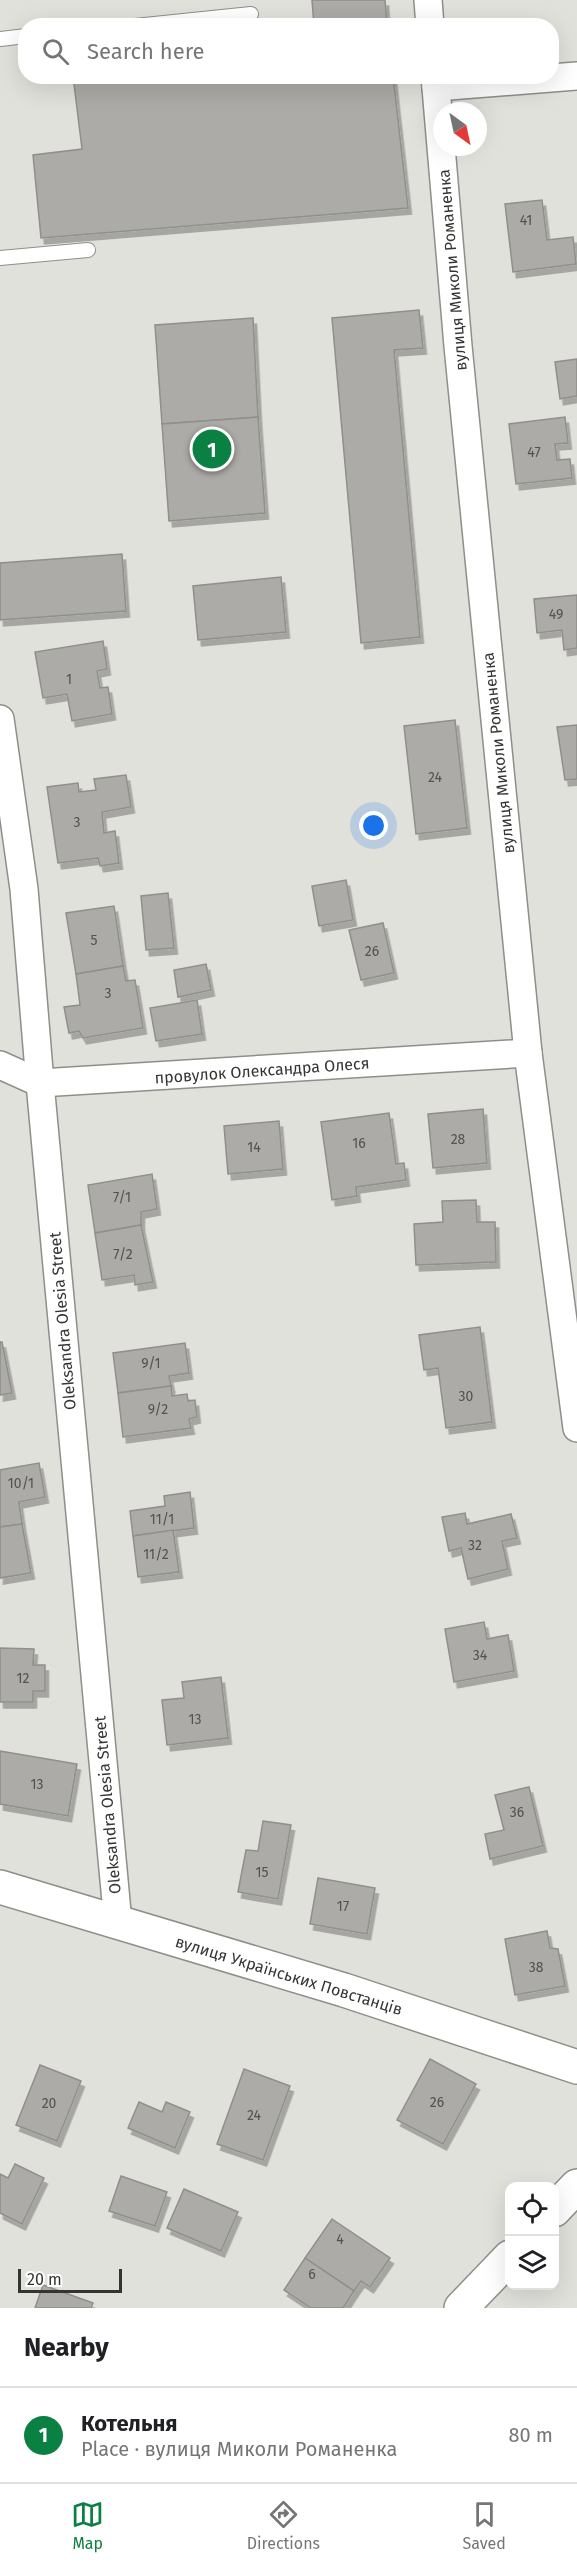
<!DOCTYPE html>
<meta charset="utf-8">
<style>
:root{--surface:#fff;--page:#f6f6f6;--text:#202124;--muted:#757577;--line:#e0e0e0;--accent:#0b8043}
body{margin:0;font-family:"Fira Sans",sans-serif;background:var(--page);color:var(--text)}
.controls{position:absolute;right:18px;bottom:18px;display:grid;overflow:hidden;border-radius:12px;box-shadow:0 6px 24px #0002}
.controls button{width:54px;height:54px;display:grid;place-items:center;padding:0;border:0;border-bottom:2px solid var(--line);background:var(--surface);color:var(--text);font:30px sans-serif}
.compass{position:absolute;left:433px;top:102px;width:54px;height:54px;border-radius:50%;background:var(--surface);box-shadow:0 6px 24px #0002;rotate:147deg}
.scale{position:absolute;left:18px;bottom:15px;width:104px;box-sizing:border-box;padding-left:6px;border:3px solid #343432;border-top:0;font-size:16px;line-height:21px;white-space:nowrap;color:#343432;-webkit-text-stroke:4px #fff;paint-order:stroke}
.you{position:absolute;left:374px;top:826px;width:21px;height:21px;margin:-15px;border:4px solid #fff;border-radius:50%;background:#1a73e8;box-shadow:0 0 0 9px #1a73e833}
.badge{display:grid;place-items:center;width:39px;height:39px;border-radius:50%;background:var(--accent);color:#fff;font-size:20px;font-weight:700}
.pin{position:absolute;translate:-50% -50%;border:3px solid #fff;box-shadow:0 2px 6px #0006}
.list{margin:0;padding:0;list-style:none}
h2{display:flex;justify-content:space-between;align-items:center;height:78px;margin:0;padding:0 24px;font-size:26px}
h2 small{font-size:20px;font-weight:400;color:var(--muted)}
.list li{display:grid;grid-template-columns:39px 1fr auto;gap:18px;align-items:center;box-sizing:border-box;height:96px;padding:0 24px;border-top:2px solid var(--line)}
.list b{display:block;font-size:22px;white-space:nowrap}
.list p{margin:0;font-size:20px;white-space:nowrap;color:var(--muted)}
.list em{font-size:20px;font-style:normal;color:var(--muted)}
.icon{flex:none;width:33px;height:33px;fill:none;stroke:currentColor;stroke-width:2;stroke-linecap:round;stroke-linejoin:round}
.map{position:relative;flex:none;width:577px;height:2308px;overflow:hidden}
.search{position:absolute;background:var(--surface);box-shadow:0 6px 24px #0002;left:18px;right:18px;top:18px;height:66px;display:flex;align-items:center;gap:15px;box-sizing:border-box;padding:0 21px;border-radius:24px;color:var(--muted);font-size:22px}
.sheet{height:174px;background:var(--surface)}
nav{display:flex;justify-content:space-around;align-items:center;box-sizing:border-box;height:84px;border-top:2px solid var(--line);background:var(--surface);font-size:16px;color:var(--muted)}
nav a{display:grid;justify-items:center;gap:3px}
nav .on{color:var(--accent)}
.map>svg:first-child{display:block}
</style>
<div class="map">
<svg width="577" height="2308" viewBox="0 0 577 2308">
<defs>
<filter id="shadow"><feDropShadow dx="3.5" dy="6" stdDeviation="0" flood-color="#0004"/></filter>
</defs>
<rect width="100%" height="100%" fill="#e1e1dc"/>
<!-- building -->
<g fill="#acaba7" stroke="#908f8b" stroke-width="1.5" filter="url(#shadow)">
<polygon points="312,0 385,0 387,26 314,26"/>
<polygon points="73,76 393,76 408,208 41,238 33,155 82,149"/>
<polygon points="542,200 547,240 573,237 576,264 513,272 505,204"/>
<polygon points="419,310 423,348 394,350 420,637 361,643 332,318"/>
<polygon points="253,318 258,417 162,424 155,325"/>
<polygon points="577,359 577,396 560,399 555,362"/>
<polygon points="258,417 265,513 169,521 162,424"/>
<polygon points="565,417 568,443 555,444 557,460 570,459 572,478 516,484 509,424"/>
<polygon points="122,554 126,611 0,620 0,563"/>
<polygon points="281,577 286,632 198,640 193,586"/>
<polygon points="577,595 577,648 564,650 562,630 537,633 534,599"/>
<polygon points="103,641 107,669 97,671 100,688 108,687 112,714 72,721 67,694 43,698 35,652"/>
<polygon points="455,720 467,828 416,834 404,726"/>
<polygon points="577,725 577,779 565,780 557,727"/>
<polygon points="126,775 131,807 102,812 104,833 115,831 119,863 100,866 98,858 58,863 47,787 78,783 79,792 96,790 94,779"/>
<polygon points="346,880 353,920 319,926 312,886"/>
<polygon points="168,893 174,948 146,950 141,896"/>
<polygon points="114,906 123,966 76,974 66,913"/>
<polygon points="383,923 394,973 361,980 349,930"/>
<polygon points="206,964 211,990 178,997 174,970"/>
<polygon points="123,966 126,981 135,980 143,1028 83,1038 79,1031 69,1033 64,1007 80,1005 76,974"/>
<polygon points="197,1000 202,1034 156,1041 150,1008"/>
<polygon points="483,1109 487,1163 433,1168 428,1114"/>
<polygon points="389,1113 396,1164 404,1163 406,1180 356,1187 357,1196 332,1200 321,1122"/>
<polygon points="279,1121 283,1169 228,1174 224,1126"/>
<polygon points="152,1174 157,1209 141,1212 141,1225 95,1233 88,1185"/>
<polygon points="476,1200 477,1222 495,1222 496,1262 416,1265 414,1224 443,1222 442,1201"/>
<polygon points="141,1225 153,1282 135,1285 134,1275 102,1280 95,1233"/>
<polygon points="480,1327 492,1422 446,1428 438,1368 424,1370 419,1335"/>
<polygon points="0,1342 2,1342 12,1393 0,1395"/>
<polygon points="185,1343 189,1373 169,1376 171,1386 118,1393 113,1353"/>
<polygon points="171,1386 172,1396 187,1394 188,1401 195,1400 197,1417 189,1419 191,1428 123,1437 118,1393"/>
<polygon points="39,1463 45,1497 19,1502 22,1524 0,1527 0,1470"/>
<polygon points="190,1492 194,1528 133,1536 130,1511 165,1506 164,1496"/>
<polygon points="465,1513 467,1524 511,1514 517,1538 502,1541 508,1569 468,1579 461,1548 449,1551 442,1517"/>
<polygon points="22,1524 31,1573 0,1578 0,1527"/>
<polygon points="173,1530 179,1572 138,1577 133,1536"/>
<polygon points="484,1622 487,1639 508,1635 514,1671 454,1682 445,1629"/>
<polygon points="0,1648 34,1649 33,1665 45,1665 45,1691 33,1691 33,1702 0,1702"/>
<polygon points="221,1677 228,1738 167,1745 162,1700 184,1698 182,1682"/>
<polygon points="0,1751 77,1764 68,1816 0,1804"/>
<polygon points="529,1787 543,1846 490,1859 485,1834 504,1830 495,1795"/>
<polygon points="263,1821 291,1825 278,1899 238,1892 246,1850 258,1851"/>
<polygon points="318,1878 375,1888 367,1934 310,1924"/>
<polygon points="547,1931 550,1948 558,1949 565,1986 515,1995 505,1939"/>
<polygon points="430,2059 476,2084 443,2144 397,2120"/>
<polygon points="40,2065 81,2081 57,2141 16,2125"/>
<polygon points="244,2069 290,2086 263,2160 217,2144"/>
<polygon points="139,2102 162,2112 166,2102 190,2112 175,2148 128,2128"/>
<polygon points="15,2164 44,2178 22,2224 0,2213 0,2174 8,2178"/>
<polygon points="121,2176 167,2192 155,2226 109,2211"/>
<polygon points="184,2189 238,2212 221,2251 167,2228"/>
<polygon points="332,2219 390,2258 370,2287 361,2281 354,2291 305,2258"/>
<polygon points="305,2258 354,2291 343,2308 311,2308 284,2290"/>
<polygon points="43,2285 93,2303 91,2308 35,2308"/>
</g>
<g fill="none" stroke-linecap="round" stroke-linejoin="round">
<!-- lane casing -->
<g stroke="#8e8e8a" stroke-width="16">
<g id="lane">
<polyline points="135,26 251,14"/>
<polyline points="0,39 26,36"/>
<polyline points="0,258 88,250"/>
</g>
</g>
<!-- street casing -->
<g stroke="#8e8e8a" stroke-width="30">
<g id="street">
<polyline points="428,0 430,26"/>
<polyline points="435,76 458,346 528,1053 577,1428"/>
<polyline points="436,87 577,76"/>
<polyline points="0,719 24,889 40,1083 118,1923"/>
<polyline points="0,1065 40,1083 528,1053"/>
</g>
</g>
<!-- secondary casing -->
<g stroke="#8e8e8a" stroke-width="36">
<g id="secondary">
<polyline points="0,1887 344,1990 577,2067"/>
<polyline points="554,2210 577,2186"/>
<polyline points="461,2308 510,2257"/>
</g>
</g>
<!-- lane -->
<use href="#lane" stroke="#fff" stroke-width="14"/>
<!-- street -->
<use href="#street" stroke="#fff" stroke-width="27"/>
<!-- secondary -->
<use href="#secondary" stroke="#fff" stroke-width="33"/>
</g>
<g text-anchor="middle" stroke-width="5" stroke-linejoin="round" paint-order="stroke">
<!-- number labels -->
<g font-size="14" fill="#52524f">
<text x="526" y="225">41</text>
<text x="534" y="457">47</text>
<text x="556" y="619">49</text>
<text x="69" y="684">1</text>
<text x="435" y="782">24</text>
<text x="77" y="827">3</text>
<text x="94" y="945">5</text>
<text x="372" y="956">26</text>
<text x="108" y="998">3</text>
<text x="458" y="1144">28</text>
<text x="359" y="1148">16</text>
<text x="254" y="1152">14</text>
<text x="122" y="1202">7/1</text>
<text x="123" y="1259">7/2</text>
<text x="151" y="1368">9/1</text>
<text x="466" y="1401">30</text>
<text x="158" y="1414">9/2</text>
<text x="21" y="1488">10/1</text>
<text x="162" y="1524">11/1</text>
<text x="475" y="1550">32</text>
<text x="156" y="1559">11/2</text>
<text x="480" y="1660">34</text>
<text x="23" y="1683">12</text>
<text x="195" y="1724">13</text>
<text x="37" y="1789">13</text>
<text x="517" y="1817">36</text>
<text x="262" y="1877">15</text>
<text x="343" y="1911">17</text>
<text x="536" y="1972">38</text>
<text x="437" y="2107">26</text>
<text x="49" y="2108">20</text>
<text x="254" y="2120">24</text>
<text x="340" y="2244">4</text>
<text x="312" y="2279">6</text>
</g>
<!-- street labels -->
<g font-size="16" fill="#343432" stroke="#fff">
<text transform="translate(452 270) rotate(-95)" y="6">вулиця Миколи Романенка</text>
<text transform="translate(498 753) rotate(-96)" y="6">вулиця Миколи Романенка</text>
<text transform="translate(262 1070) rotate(-4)" y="6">провулок Олександра Олеся</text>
<text transform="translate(62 1321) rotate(-95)" y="6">Oleksandra Olesia Street</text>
<text transform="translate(107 1805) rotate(-95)" y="6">Oleksandra Olesia Street</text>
<text transform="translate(289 1975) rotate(17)" y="6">вулиця Українських Повстанців</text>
</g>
</g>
</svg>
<div class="controls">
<button><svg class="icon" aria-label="locate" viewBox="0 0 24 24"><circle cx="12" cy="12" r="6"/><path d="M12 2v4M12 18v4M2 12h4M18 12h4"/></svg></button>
<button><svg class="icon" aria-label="layers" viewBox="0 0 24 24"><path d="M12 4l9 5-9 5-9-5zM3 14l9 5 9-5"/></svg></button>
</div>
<svg class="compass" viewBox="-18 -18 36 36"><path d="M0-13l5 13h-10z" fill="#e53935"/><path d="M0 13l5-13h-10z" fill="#757577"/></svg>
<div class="scale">20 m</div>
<div class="you"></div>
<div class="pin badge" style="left:212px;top:449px">1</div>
<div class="search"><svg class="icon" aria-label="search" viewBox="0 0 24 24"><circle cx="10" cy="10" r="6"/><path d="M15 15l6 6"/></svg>Search here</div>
</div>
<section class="sheet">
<h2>Nearby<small></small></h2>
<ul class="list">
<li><span class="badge">1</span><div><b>Котельня</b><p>Place · вулиця Миколи Романенка</p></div><em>80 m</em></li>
</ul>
</section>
<nav>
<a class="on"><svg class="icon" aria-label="map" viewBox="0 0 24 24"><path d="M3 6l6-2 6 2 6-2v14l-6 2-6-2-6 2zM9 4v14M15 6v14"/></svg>Map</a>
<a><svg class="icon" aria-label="directions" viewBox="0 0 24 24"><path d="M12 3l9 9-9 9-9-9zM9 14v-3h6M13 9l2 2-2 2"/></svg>Directions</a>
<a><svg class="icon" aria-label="saved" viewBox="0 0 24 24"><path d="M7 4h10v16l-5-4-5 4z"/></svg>Saved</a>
</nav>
